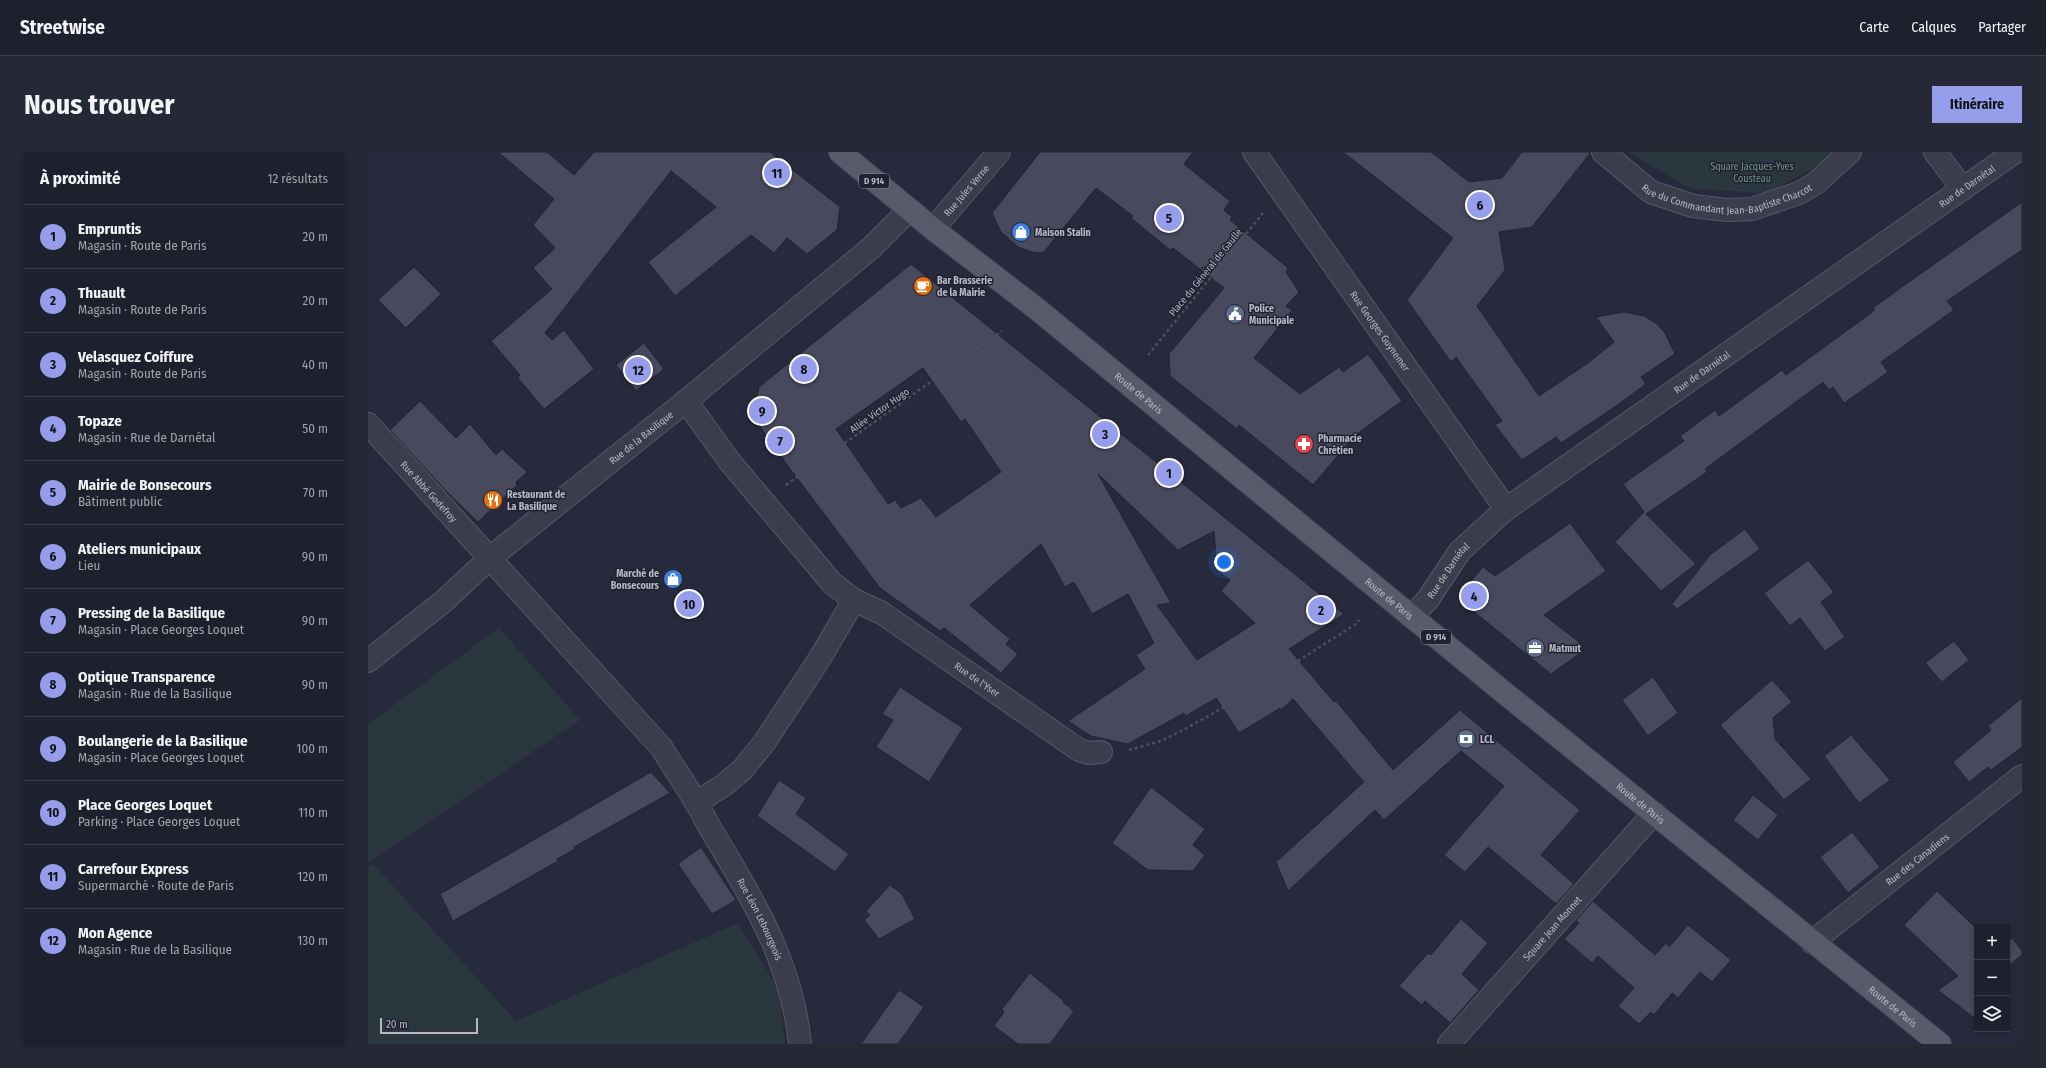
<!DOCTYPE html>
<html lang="fr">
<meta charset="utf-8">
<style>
:root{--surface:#1d202d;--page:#252835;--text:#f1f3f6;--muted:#a0a3aa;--line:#3b3e49;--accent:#969eec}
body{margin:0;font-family:"Fira Sans Condensed",sans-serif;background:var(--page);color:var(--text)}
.controls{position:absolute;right:12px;bottom:12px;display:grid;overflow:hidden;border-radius:0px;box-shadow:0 2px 6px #0003}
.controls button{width:36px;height:36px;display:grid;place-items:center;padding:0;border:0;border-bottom:1px solid var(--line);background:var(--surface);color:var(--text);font:20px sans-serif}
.scale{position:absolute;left:12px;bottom:10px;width:98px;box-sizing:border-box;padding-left:4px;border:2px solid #b7b8c7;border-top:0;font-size:11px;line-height:14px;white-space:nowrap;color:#b7b8c7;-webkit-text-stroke:3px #202231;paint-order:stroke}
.you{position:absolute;left:856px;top:410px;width:14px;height:14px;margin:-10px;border:3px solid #fff;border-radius:50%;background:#1a73e8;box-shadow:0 0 0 6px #1a73e833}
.badge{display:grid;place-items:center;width:26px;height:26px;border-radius:50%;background:var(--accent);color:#111;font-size:13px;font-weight:700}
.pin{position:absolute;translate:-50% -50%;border:2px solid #fff;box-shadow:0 1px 4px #0006}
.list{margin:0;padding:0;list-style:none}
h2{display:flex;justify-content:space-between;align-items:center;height:52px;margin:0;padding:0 16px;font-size:17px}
h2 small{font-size:13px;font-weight:400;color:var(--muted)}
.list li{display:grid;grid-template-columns:26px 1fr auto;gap:12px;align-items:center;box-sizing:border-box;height:64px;padding:0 16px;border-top:1px solid var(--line)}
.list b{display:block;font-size:15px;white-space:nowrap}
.list p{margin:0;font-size:13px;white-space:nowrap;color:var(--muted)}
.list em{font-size:13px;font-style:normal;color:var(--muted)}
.icon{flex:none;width:22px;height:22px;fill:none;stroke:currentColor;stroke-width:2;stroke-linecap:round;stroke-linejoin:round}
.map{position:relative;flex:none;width:1654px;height:892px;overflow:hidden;border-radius:0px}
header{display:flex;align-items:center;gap:24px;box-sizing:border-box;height:56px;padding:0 20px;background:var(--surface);border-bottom:1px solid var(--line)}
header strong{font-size:19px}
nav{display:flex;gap:22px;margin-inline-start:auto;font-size:14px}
.intro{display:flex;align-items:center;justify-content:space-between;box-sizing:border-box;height:96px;padding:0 24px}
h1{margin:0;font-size:28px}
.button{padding:10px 18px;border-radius:0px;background:var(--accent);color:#111;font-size:14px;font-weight:700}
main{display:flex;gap:24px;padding:0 24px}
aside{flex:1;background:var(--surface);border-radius:0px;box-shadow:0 2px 6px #0003}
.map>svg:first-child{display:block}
</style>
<header>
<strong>Streetwise</strong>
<nav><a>Carte</a><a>Calques</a><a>Partager</a></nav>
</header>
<div class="intro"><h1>Nous trouver</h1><a class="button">Itinéraire</a></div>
<main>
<aside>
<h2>À proximité<small>12 résultats</small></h2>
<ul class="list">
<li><span class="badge">1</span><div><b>Empruntis</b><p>Magasin · Route de Paris</p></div><em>20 m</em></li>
<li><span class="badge">2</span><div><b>Thuault</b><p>Magasin · Route de Paris</p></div><em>20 m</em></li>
<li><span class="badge">3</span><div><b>Velasquez Coiffure</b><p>Magasin · Route de Paris</p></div><em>40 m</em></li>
<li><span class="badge">4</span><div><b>Topaze</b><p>Magasin · Rue de Darnétal</p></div><em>50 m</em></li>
<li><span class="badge">5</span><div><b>Mairie de Bonsecours</b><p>Bâtiment public</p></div><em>70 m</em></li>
<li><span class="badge">6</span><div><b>Ateliers municipaux</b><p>Lieu</p></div><em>90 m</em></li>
<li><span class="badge">7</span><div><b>Pressing de la Basilique</b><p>Magasin · Place Georges Loquet</p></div><em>90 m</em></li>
<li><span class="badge">8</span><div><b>Optique Transparence</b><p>Magasin · Rue de la Basilique</p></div><em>90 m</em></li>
<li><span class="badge">9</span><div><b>Boulangerie de la Basilique</b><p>Magasin · Place Georges Loquet</p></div><em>100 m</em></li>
<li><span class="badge">10</span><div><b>Place Georges Loquet</b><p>Parking · Place Georges Loquet</p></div><em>110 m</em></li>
<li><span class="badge">11</span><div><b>Carrefour Express</b><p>Supermarché · Route de Paris</p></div><em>120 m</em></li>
<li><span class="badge">12</span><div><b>Mon Agence</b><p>Magasin · Rue de la Basilique</p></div><em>130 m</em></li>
</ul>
</aside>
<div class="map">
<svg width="1654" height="892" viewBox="0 0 1654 892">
<rect width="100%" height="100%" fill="#272a3c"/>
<!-- green -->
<g fill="#2a373e">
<polygon points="1260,0 1468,0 1448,15 1399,41 1323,37"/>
<polygon points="131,476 212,568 0,710 0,572"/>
<polygon points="5,712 148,869 370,771 411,838 417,892 0,892 0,716"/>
</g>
<!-- building -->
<g fill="#47495d" stroke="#222433" fill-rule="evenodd">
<polygon points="130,0 179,0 206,23 226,0 402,0 472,55 469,78 439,102 419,86 406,101 383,83 307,144 280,110 348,55 303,19 177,181 184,188 196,178 226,217 176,257 150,226 152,223 123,189 184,137 165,116 187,96 165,73 186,47"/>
<polygon points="672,0 825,0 816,12 862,49 856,58 864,65 862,68 920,116 918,120 931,140 918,154 924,158 886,206 932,242 971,215 975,220 1000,202 1034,249 986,284 945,333 871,273 869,277 802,224 801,202 856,136 805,96 802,98 763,66 765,64 728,36 675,101 664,100 650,95 633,80 624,61"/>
<polygon points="975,0 1063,0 1101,30 1134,26 1154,0 1223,0 1164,75 1131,80 1137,118 1109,154 1171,244 1220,211 1246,190 1228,165 1256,160 1276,164 1289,172 1297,181 1307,202 1273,225 1278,232 1248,254 1193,291 1188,285 1154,308 1127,273 1134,269 1088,205 1083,210 1039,148 1085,86"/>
<polygon points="1654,50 1654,98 1579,149 1586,158 1513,210 1520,220 1476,251 1465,235 1461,238 1455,230 1337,317 1339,320 1278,362 1328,412 1293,439 1247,390 1276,360 1255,332 1316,289 1312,284 1347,258 1351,264 1414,218 1418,223 1507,158 1505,156 1531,137"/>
<path d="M543 112 976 462 921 497 966 550 968 549 1025 618 1092 558 1212 658 1173 703 1206 732 1188 752 1120 695 1097 720 1076 703 1136 634 1093 599 1016 668 1007 658 920 739 908 710 996 630 925 547 913 558 912 556 871 581 848 546 818 564 816 561 760 592 723 584 700 569 777 517 768 503 786 491 760 442 724 462 706 430 697 435 673 392 602 453 642 487 638 492 650 502 633 521 576 476 572 479 512 436 420 314 385 265 391 235ZM555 216 593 270 597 267 633 320 568 365 553 346 533 356 527 348 520 352 468 277ZM730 322 810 398 846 379 849 418 862 428 853 439 887 471 829 508 789 453 803 451Z"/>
<polygon points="46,115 73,142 38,176 10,148"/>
<polygon points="276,191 296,217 268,239 248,213"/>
<polygon points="52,249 88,286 102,272 128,303 134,297 159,320 148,330 149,333 110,370 78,339 22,278"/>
<polygon points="1202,371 1238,419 1176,463 1211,490 1211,502 1183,522 1089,446 1115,415 1127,424"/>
<polygon points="1377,377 1392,397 1309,457 1304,452 1342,403"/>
<polygon points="1440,408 1466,440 1453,450 1477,485 1457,499 1432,466 1422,474 1396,441"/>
<polygon points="1586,489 1601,508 1574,530 1557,511"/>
<polygon points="1285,525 1310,561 1280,584 1254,548"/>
<polygon points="1404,528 1424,550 1405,566 1407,587 1443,627 1416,648 1352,573"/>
<polygon points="532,535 595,576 561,630 508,595 525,568 514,562"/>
<polygon points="1654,546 1654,595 1623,618 1620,615 1601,630 1585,610 1623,578 1620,574"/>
<polygon points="1483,583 1522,628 1491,651 1456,604"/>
<polygon points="283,620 302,641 206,695 207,697 189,707 190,709 85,769 72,742"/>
<polygon points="411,628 438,646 428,662 481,702 467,720 389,664"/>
<polygon points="783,635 837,677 825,693 837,703 825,719 780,718 744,691"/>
<polygon points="1385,643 1410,663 1390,688 1365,668"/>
<polygon points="1484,680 1512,715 1480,741 1452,705"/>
<polygon points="333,695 368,748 344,762 310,712"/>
<polygon points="522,733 534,742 547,767 511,787 496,768 502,763 498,759"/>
<polygon points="1569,739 1609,777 1609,868 1570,838 1590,824 1536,773"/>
<polygon points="1225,749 1287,803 1298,791 1301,795 1320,773 1363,808 1344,830 1332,820 1310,846 1304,841 1286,863 1283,860 1271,872 1250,854 1266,836 1230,804 1224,811 1196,787 1211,771 1208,768"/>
<polygon points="1093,767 1120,791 1094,822 1111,838 1082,871 1057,849 1054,853 1031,834 1060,801 1063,803"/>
<polygon points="1644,786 1654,799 1654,803 1639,815 1639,790"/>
<polygon points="662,821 696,849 695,850 706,859 682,892 650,892 626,874 636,860 634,857"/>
<polygon points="531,838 556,855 530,892 493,892"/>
</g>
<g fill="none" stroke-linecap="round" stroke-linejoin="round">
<!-- minor casing -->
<g stroke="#565867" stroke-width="24">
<g id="minor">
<path id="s1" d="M886 0 1138 357"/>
<path id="s2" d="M1235 0 1283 40 1325 54 1359 58 1384 57 1431 41 1448 31 1482 0"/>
<polyline points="1567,0 1595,37"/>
<path id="s3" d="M565 77 631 0"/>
<polyline points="318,249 362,310 464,431 486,448 452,506 396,591 374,618 356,633 328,651"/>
<path id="s4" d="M0 272 293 595C303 611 314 627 324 644 333 657 339 672 348 686 388 752 424 813 432 892"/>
<path id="s5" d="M486 448 514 461 711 598 721 601 733 600"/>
<path id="s6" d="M1044 465 1060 447 1092 399 1138 357 1647 0"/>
<path id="s7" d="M0 509 76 449 122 406 318 249 503 96 541 58"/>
<path id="s8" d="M1444 790 1654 624"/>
<path id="s9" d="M1081 892 1286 661"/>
</g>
</g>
<!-- primary casing -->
<g stroke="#444655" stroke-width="24">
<g id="primary">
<path id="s10" d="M472 0 565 77 669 157 1139 543 1572 892"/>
</g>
</g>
<!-- path -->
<g stroke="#47525a" stroke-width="2.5" stroke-dasharray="3 3" stroke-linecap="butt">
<polyline points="780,203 895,61"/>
<polyline points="418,333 634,179"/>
<polyline points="761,598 793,589 817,577 867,549 988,472 991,468"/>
</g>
<!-- minor -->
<use href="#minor" stroke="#3b3d4c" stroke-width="22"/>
<!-- primary -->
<use href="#primary" stroke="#595b6c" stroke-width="22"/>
</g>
<!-- icons -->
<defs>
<g id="shop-disc" transform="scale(1)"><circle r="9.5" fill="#3f7fe0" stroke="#202231"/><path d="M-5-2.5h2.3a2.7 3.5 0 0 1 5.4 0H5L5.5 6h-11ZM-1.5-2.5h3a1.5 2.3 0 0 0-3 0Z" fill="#fff"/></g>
<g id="cafe-disc" transform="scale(1)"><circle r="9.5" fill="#e8710a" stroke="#202231"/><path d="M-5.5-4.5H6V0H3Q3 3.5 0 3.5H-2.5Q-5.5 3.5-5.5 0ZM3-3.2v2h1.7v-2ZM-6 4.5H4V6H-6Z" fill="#fff"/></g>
<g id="civic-disc" transform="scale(1)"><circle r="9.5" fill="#5c6f8a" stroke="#202231"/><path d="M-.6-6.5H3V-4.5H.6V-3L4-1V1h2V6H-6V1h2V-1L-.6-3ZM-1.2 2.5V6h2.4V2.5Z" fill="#fff"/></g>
<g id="pharmacy-disc" transform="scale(1)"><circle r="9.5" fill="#e0444e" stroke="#202231"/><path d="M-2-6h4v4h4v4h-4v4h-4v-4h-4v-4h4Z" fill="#fff"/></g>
<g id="restaurant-disc" transform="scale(1)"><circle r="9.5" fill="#e8710a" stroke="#202231"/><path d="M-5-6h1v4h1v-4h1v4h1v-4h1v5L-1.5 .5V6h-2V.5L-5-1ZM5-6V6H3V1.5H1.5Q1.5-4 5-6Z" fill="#fff"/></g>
<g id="office-disc" transform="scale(1)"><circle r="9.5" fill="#5c6f8a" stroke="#202231"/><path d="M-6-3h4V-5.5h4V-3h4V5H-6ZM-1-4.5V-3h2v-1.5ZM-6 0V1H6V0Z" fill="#fff"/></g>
<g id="bank-disc" transform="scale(1)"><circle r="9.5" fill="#5c6f8a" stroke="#202231"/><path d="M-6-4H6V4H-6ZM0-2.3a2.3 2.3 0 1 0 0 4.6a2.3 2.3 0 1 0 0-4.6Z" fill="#fff"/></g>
</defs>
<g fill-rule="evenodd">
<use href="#shop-disc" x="653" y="80"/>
<use href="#cafe-disc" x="555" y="134"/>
<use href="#civic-disc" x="867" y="162"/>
<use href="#pharmacy-disc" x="936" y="292"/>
<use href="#restaurant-disc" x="125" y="348"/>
<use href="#shop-disc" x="305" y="427"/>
<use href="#office-disc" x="1167" y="496"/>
<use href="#bank-disc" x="1098" y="587"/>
</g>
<g text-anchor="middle" stroke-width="3" stroke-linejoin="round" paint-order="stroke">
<!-- shield labels -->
<g fill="#202231" stroke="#8a8b9a" stroke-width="1">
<rect x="491" y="22" width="30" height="14" rx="3"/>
<rect x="1053" y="478" width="30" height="14" rx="3"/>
</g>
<g font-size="9" font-weight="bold" fill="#b7b8c7">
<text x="506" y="32">D 914</text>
<text x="1068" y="488">D 914</text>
</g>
<!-- park labels -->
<g font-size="10" fill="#709584" stroke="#202231">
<text x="1384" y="18">Square Jacques-Yves<tspan x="1384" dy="12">Cousteau</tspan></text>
</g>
<!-- street labels -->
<g font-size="10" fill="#b7b8c7" stroke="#202231">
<text dy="4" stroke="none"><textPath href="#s2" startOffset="141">Rue du Commandant Jean-Baptiste Charcot</textPath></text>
<text dy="4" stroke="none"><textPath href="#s6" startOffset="707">Rue de Darnétal</textPath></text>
<text dy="4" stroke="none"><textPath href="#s3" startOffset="51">Rue Jules Verne</textPath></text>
<text transform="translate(837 120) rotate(-51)" y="4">Place du Général de Gaulle</text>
<text dy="4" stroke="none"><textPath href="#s1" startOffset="219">Rue Georges Guynemer</textPath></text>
<text dy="4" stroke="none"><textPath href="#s6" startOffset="383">Rue de Darnétal</textPath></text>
<text dy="4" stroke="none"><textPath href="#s10" startOffset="384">Route de Paris</textPath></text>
<text transform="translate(511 258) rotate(-35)" y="4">Allée Victor Hugo</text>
<text dy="4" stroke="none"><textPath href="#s7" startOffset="353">Rue de la Basilique</textPath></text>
<text dy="4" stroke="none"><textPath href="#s4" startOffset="91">Rue Abbé Godefroy</textPath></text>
<text dy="4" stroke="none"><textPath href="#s6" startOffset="59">Rue de Darnétal</textPath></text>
<text dy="4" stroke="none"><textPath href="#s10" startOffset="708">Route de Paris</textPath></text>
<text dy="4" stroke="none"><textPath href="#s5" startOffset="147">Rue de l'Yser</textPath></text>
<text dy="4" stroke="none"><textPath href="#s10" startOffset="1032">Route de Paris</textPath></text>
<text dy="4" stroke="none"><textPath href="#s8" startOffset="134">Rue des Canadiens</textPath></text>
<text dy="4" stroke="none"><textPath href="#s4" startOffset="635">Rue Léon Lebourgeois</textPath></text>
<text dy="4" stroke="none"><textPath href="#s9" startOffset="155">Square Jean Monnet</textPath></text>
<text dy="4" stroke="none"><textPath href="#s10" startOffset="1356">Route de Paris</textPath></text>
</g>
<!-- poi labels -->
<g font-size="10" font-weight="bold" fill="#b7b8c7" stroke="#202231" text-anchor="start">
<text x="667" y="84">Maison Stalin</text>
<text x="569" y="132">Bar Brasserie<tspan x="569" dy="12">de la Mairie</tspan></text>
<text x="881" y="160">Police<tspan x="881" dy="12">Municipale</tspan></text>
<text x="950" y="290">Pharmacie<tspan x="950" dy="12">Chrétien</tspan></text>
<text x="139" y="346">Restaurant de<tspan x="139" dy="12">La Basilique</tspan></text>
<text x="291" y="425" text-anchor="end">Marché de<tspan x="291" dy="12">Bonsecours</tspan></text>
<text x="1181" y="500">Matmut</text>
<text x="1112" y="591">LCL</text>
</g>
</g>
</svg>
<div class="controls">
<button>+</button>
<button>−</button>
<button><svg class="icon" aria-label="layers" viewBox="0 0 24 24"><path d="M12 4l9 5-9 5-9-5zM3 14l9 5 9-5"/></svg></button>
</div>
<div class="scale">20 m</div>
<div class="you"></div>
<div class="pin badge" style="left:801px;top:321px">1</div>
<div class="pin badge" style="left:953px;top:458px">2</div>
<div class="pin badge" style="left:737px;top:282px">3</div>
<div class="pin badge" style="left:1106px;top:444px">4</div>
<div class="pin badge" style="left:801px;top:66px">5</div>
<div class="pin badge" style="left:1112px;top:53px">6</div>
<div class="pin badge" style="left:412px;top:289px">7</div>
<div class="pin badge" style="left:436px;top:217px">8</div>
<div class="pin badge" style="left:394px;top:259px">9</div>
<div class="pin badge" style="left:321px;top:452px">10</div>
<div class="pin badge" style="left:409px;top:21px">11</div>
<div class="pin badge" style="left:270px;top:218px">12</div>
</div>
</main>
